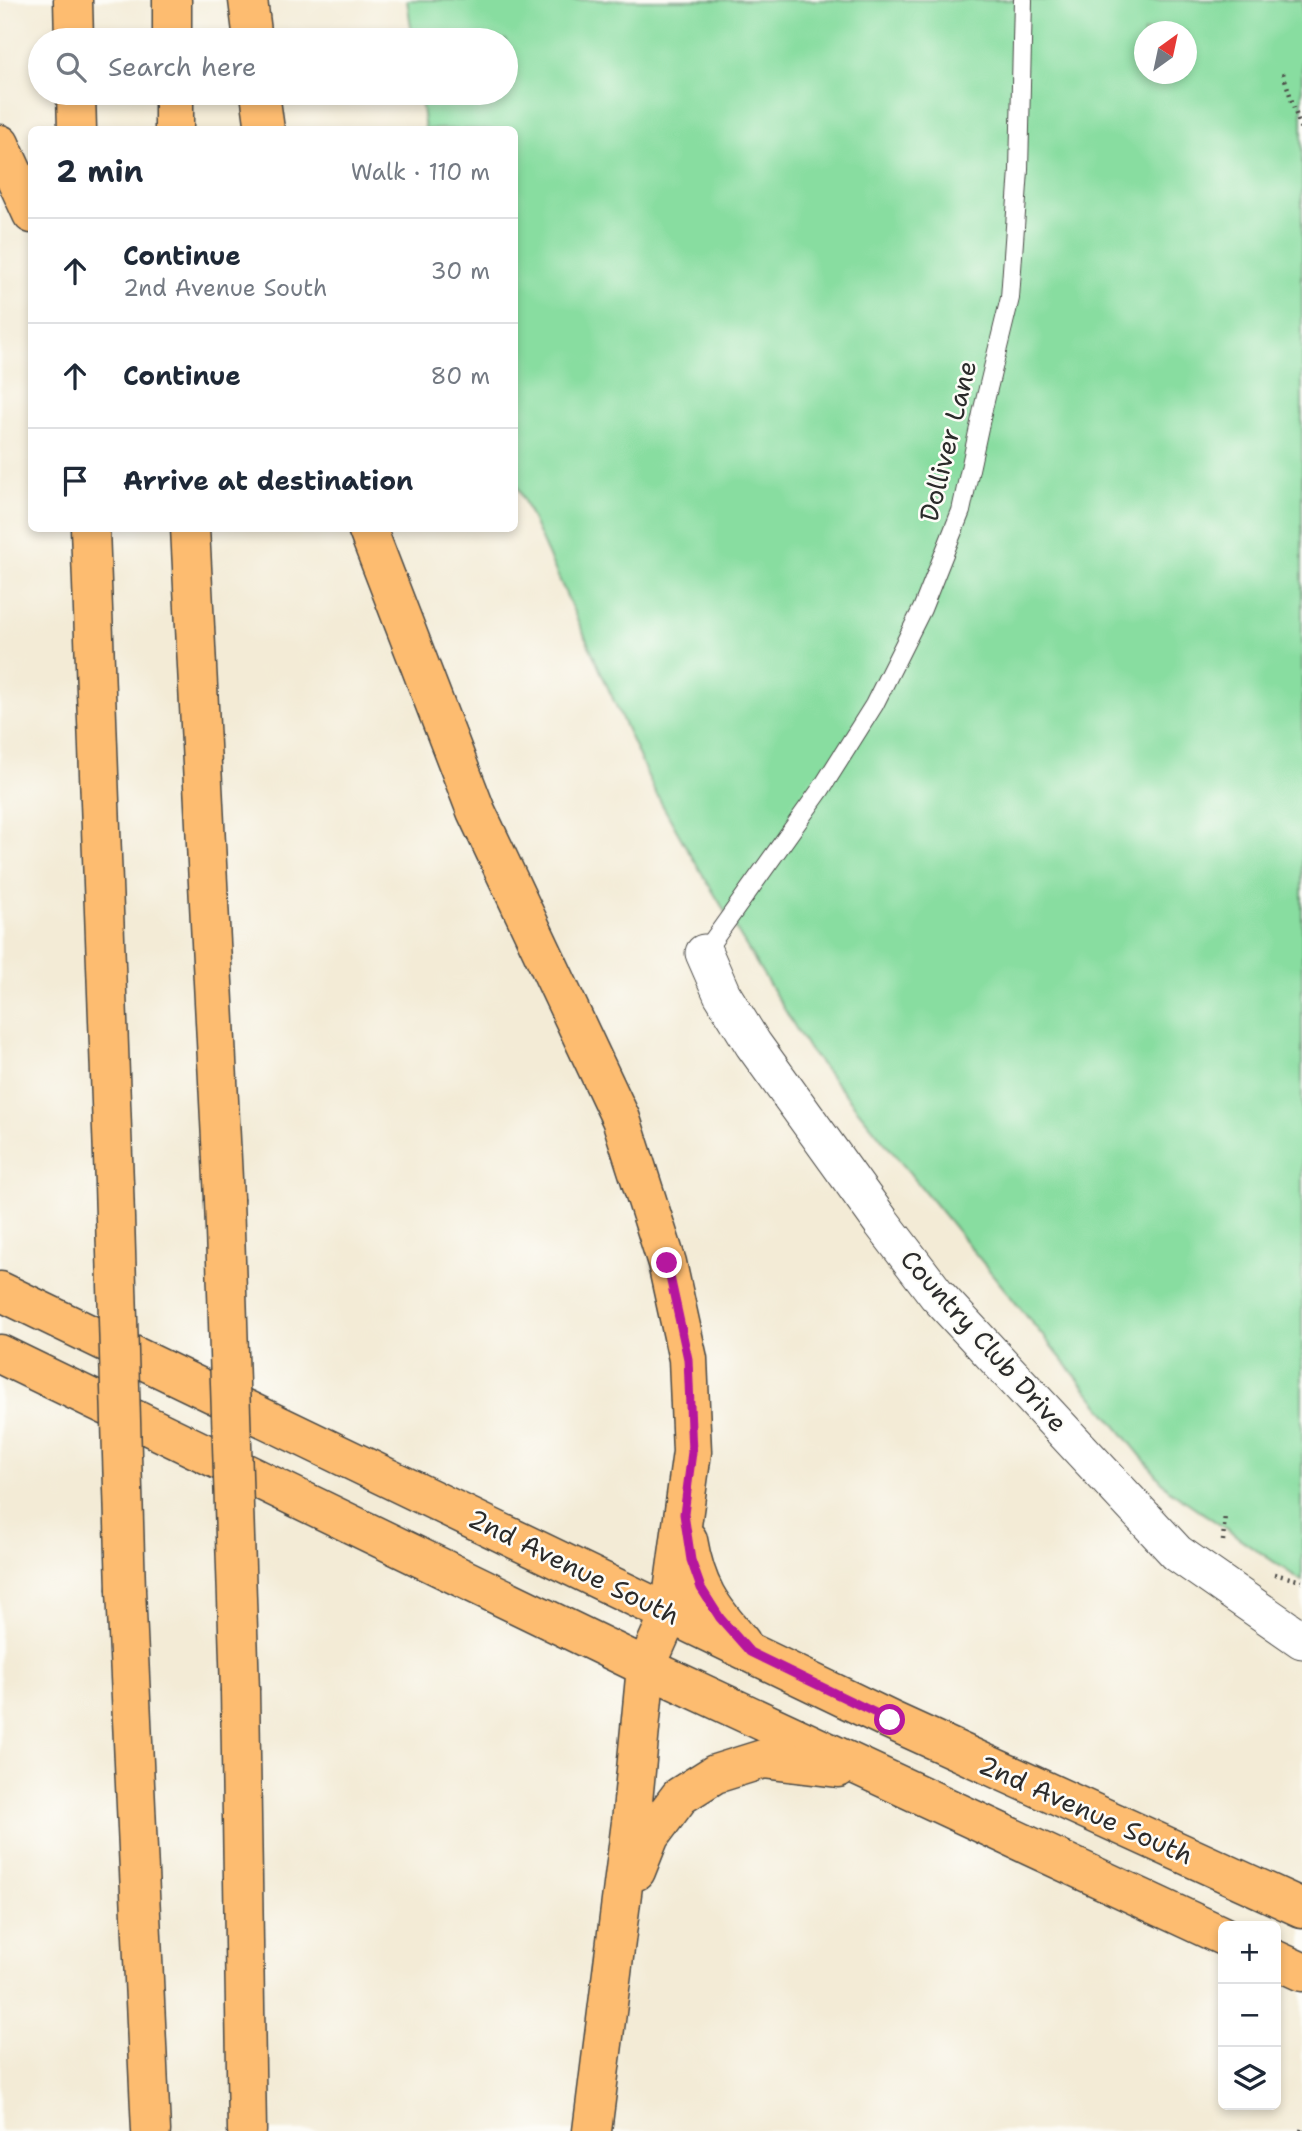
<!DOCTYPE html>
<meta charset="utf-8">
<style>
:root{--surface:#fff;--page:#f2f2f3;--text:#1f2937;--muted:#747a83;--line:#e0e1e3}
body{margin:0;font-family:"Shantell Sans",sans-serif;background:var(--page);color:var(--text)}
.controls{position:absolute;right:21px;bottom:21px;display:grid;overflow:hidden;border-radius:10px;box-shadow:0 4px 10px #0003}
.controls button{width:63px;height:63px;display:grid;place-items:center;padding:0;border:0;border-bottom:2px solid var(--line);background:var(--surface);color:var(--text);font:35px sans-serif}
.compass{position:absolute;left:1134px;top:21px;width:63px;height:63px;border-radius:50%;background:var(--surface);box-shadow:0 4px 10px #0003;rotate:33deg}
.stop{position:absolute;width:21px;height:21px;margin:-16px;border:5px solid #b5179e;border-radius:50%;background:#fff}
.stop.end{background:#b5179e;border-color:#fff;box-shadow:0 2px 7px #0008}
.list{margin:0;padding:0;list-style:none}
h2{display:flex;justify-content:space-between;align-items:center;height:91px;margin:0;padding:0 28px;font-size:30px}
h2 small{font-size:23px;font-weight:400;color:var(--muted)}
.list li{display:grid;grid-template-columns:46px 1fr auto;gap:21px;align-items:center;box-sizing:border-box;height:105px;padding:0 28px;border-top:2px solid var(--line)}
.list b{display:block;font-size:26px;white-space:nowrap}
.list p{margin:0;font-size:23px;white-space:nowrap;color:var(--muted)}
.list em{font-size:23px;font-style:normal;color:var(--muted)}
.icon{flex:none;width:38px;height:38px;fill:none;stroke:currentColor;stroke-width:2;stroke-linecap:round;stroke-linejoin:round}
.map{position:relative;flex:none;width:1302px;height:2131px;overflow:hidden}
.search{position:absolute;background:var(--surface);box-shadow:0 4px 10px #0003;left:28px;top:28px;width:490px;height:77px;display:flex;align-items:center;gap:18px;box-sizing:border-box;padding:0 24px;border-radius:38px;color:var(--muted);font-size:26px}
.panel{position:absolute;background:var(--surface);box-shadow:0 4px 10px #0003;left:28px;top:126px;width:490px;height:406px;border-radius:10px}
.map>svg:first-child{display:block}
</style>
<div class="map">
<svg width="1302" height="2131" viewBox="0 0 1302 2131">
<rect width="100%" height="100%" fill="#fdfcf7"/>
<filter id="ink" filterUnits="userSpaceOnUse"><feTurbulence type="fractalNoise" baseFrequency=".0143" numOctaves="2"/><feDisplacementMap in="SourceGraphic" scale="14" xChannelSelector="R" yChannelSelector="G"/><feConvolveMatrix kernelMatrix="1 2 1 2 8 2 1 2 1" color-interpolation-filters="sRGB"/></filter>
<filter id="wash" filterUnits="userSpaceOnUse"><feTurbulence type="fractalNoise" baseFrequency=".00686" numOctaves="4" result="noise"/><feDisplacementMap in="SourceGraphic" scale="28" xChannelSelector="R" yChannelSelector="G"/><feGaussianBlur stdDeviation="1.57" result="paint"/><feColorMatrix in="noise" values="0 0 0 0 0 0 0 0 0 0 0 0 0 0 0 0 0 1.4 0 .05"/><feComposite in="paint" operator="in"/></filter>
<g filter="url(#wash)">
<rect width="100%" height="100%" fill="#f3ebd6"/>
<!-- green -->
<path fill="#88dda0" stroke="#5a8466" stroke-width="2" fill-rule="evenodd" d="M407 0H1302V1581L1168 1489 809 1050 686 847 654 790 515 481 514 130 425 129 420 93H506V40H413ZM1144 32H1186V74H1144Z"/>
</g>
<g filter="url(#ink)">
<g fill="none" stroke-linecap="round" stroke-linejoin="round">
<!-- lane casing -->
<g stroke="#494845" stroke-width="20">
<polyline id="lane" points="704,953 821,789 874,705 922,609 961,511 983,409 1010,298 1019,170 1023,0"/>
</g>
<!-- street casing -->
<g stroke="#494845" stroke-width="39">
<polyline id="street" points="704,953 722,994 753,1044 882,1223 937,1295 1177,1553 1302,1640"/>
</g>
<!-- primary casing -->
<g stroke="#494845" stroke-width="41">
<g id="primary">
<polyline points="73,0 74,40"/>
<polyline points="172,0 172,40"/>
<polyline points="248,0 253,40"/>
<polyline points="76,93 77,130"/>
<polyline points="174,93 174,130"/>
<polyline points="260,93 265,130"/>
<polyline points="0,144 32,214"/>
<polyline points="90,528 114,1184"/>
<polyline points="190,528 224,1199"/>
<polyline points="367,528 476,811 621,1119 667,1263 688,1359 692,1452 670,1613 646,1667 631,1822 592,2131"/>
<polyline points="0,1291 890,1720 1302,1908"/>
<polyline points="0,1354 646,1667 1223,1936"/>
<path d="M688 1540C696 1587 710 1607 741 1642"/>
<polyline points="126,1590 151,2131"/>
<polyline points="240,1691 247,2131"/>
<polyline points="636,1871 650,1836 680,1796 715,1774 763,1759 838,1768"/>
<polyline points="1276,1960 1302,1972"/>
</g>
</g>
<!-- path -->
<g stroke="#494845" stroke-width="4.5" stroke-dasharray="2 5" stroke-linecap="butt">
<polyline points="1283,73 1302,133"/>
<polyline points="1223,1541 1225,1514"/>
<polyline points="1274,1574 1302,1581"/>
<polyline points="1301,2131 1302,2127"/>
</g>
<!-- lane -->
<use href="#lane" stroke="#fff" stroke-width="18"/>
<!-- street -->
<use href="#street" stroke="#fff" stroke-width="37"/>
<!-- primary -->
<use href="#primary" stroke="#fdbc70" stroke-width="38"/>
<!-- primary-bridge casing -->
<g stroke="#494845" stroke-width="41" stroke-linecap="butt">
<g id="primary-bridge">
<polyline points="114,1184 126,1590"/>
<polyline points="224,1199 240,1691"/>
</g>
</g>
<!-- primary-bridge -->
<use href="#primary-bridge" stroke="#fdbc70" stroke-width="38"/>
</g>
</g>
<g fill="none" stroke-linecap="round" stroke-linejoin="round" filter="url(#ink)">
<!-- route -->
<polyline stroke="#b5179e" stroke-width="9" points="667,1263 688,1359 692,1452 684,1514 691,1560 701,1588 720,1618 750,1652 890,1720"/>
</g>
<g text-anchor="middle" stroke-width="5" stroke-linejoin="round" paint-order="stroke">
<!-- street labels -->
<g font-size="26" fill="#2b2b2b" stroke="#fdfcf7">
<text transform="translate(948 441) rotate(-76)" y="9">Dolliver Lane</text>
<text transform="translate(984 1341) rotate(48)" y="9">Country Club Drive</text>
<text transform="translate(574 1567) rotate(26)" y="9">2nd Avenue South</text>
<text transform="translate(1086 1810) rotate(24)" y="9">2nd Avenue South</text>
</g>
</g>
</svg>
<div class="controls">
<button>+</button>
<button>−</button>
<button><svg class="icon" aria-label="layers" viewBox="0 0 24 24"><path d="M12 4l9 5-9 5-9-5zM3 14l9 5 9-5"/></svg></button>
</div>
<svg class="compass" viewBox="-18 -18 36 36"><path d="M0-13l5 13h-10z" fill="#e53935"/><path d="M0 13l5-13h-10z" fill="#747a83"/></svg>
<div class="stop" style="left:890px;top:1720px"></div>
<div class="stop end" style="left:667px;top:1263px"></div>
<div class="search"><svg class="icon" aria-label="search" viewBox="0 0 24 24"><circle cx="10" cy="10" r="6"/><path d="M15 15l6 6"/></svg>Search here</div>
<section class="panel">
<h2>2 min<small>Walk · 110 m</small></h2>
<ul class="list">
<li><svg class="icon" aria-label="ahead" viewBox="0 0 24 24"><path d="M12 20V5M6 11l6-6 6 6"/></svg><div><b>Continue</b><p>2nd Avenue South</p></div><em>30 m</em></li>
<li><svg class="icon" aria-label="ahead" viewBox="0 0 24 24"><path d="M12 20V5M6 11l6-6 6 6"/></svg><div><b>Continue</b></div><em>80 m</em></li>
<li><svg class="icon" aria-label="arrive" viewBox="0 0 24 24"><path d="M6 21V4h12l-3 4 3 4H6"/></svg><div><b>Arrive at destination</b></div></li>
</ul>
</section>
</div>
